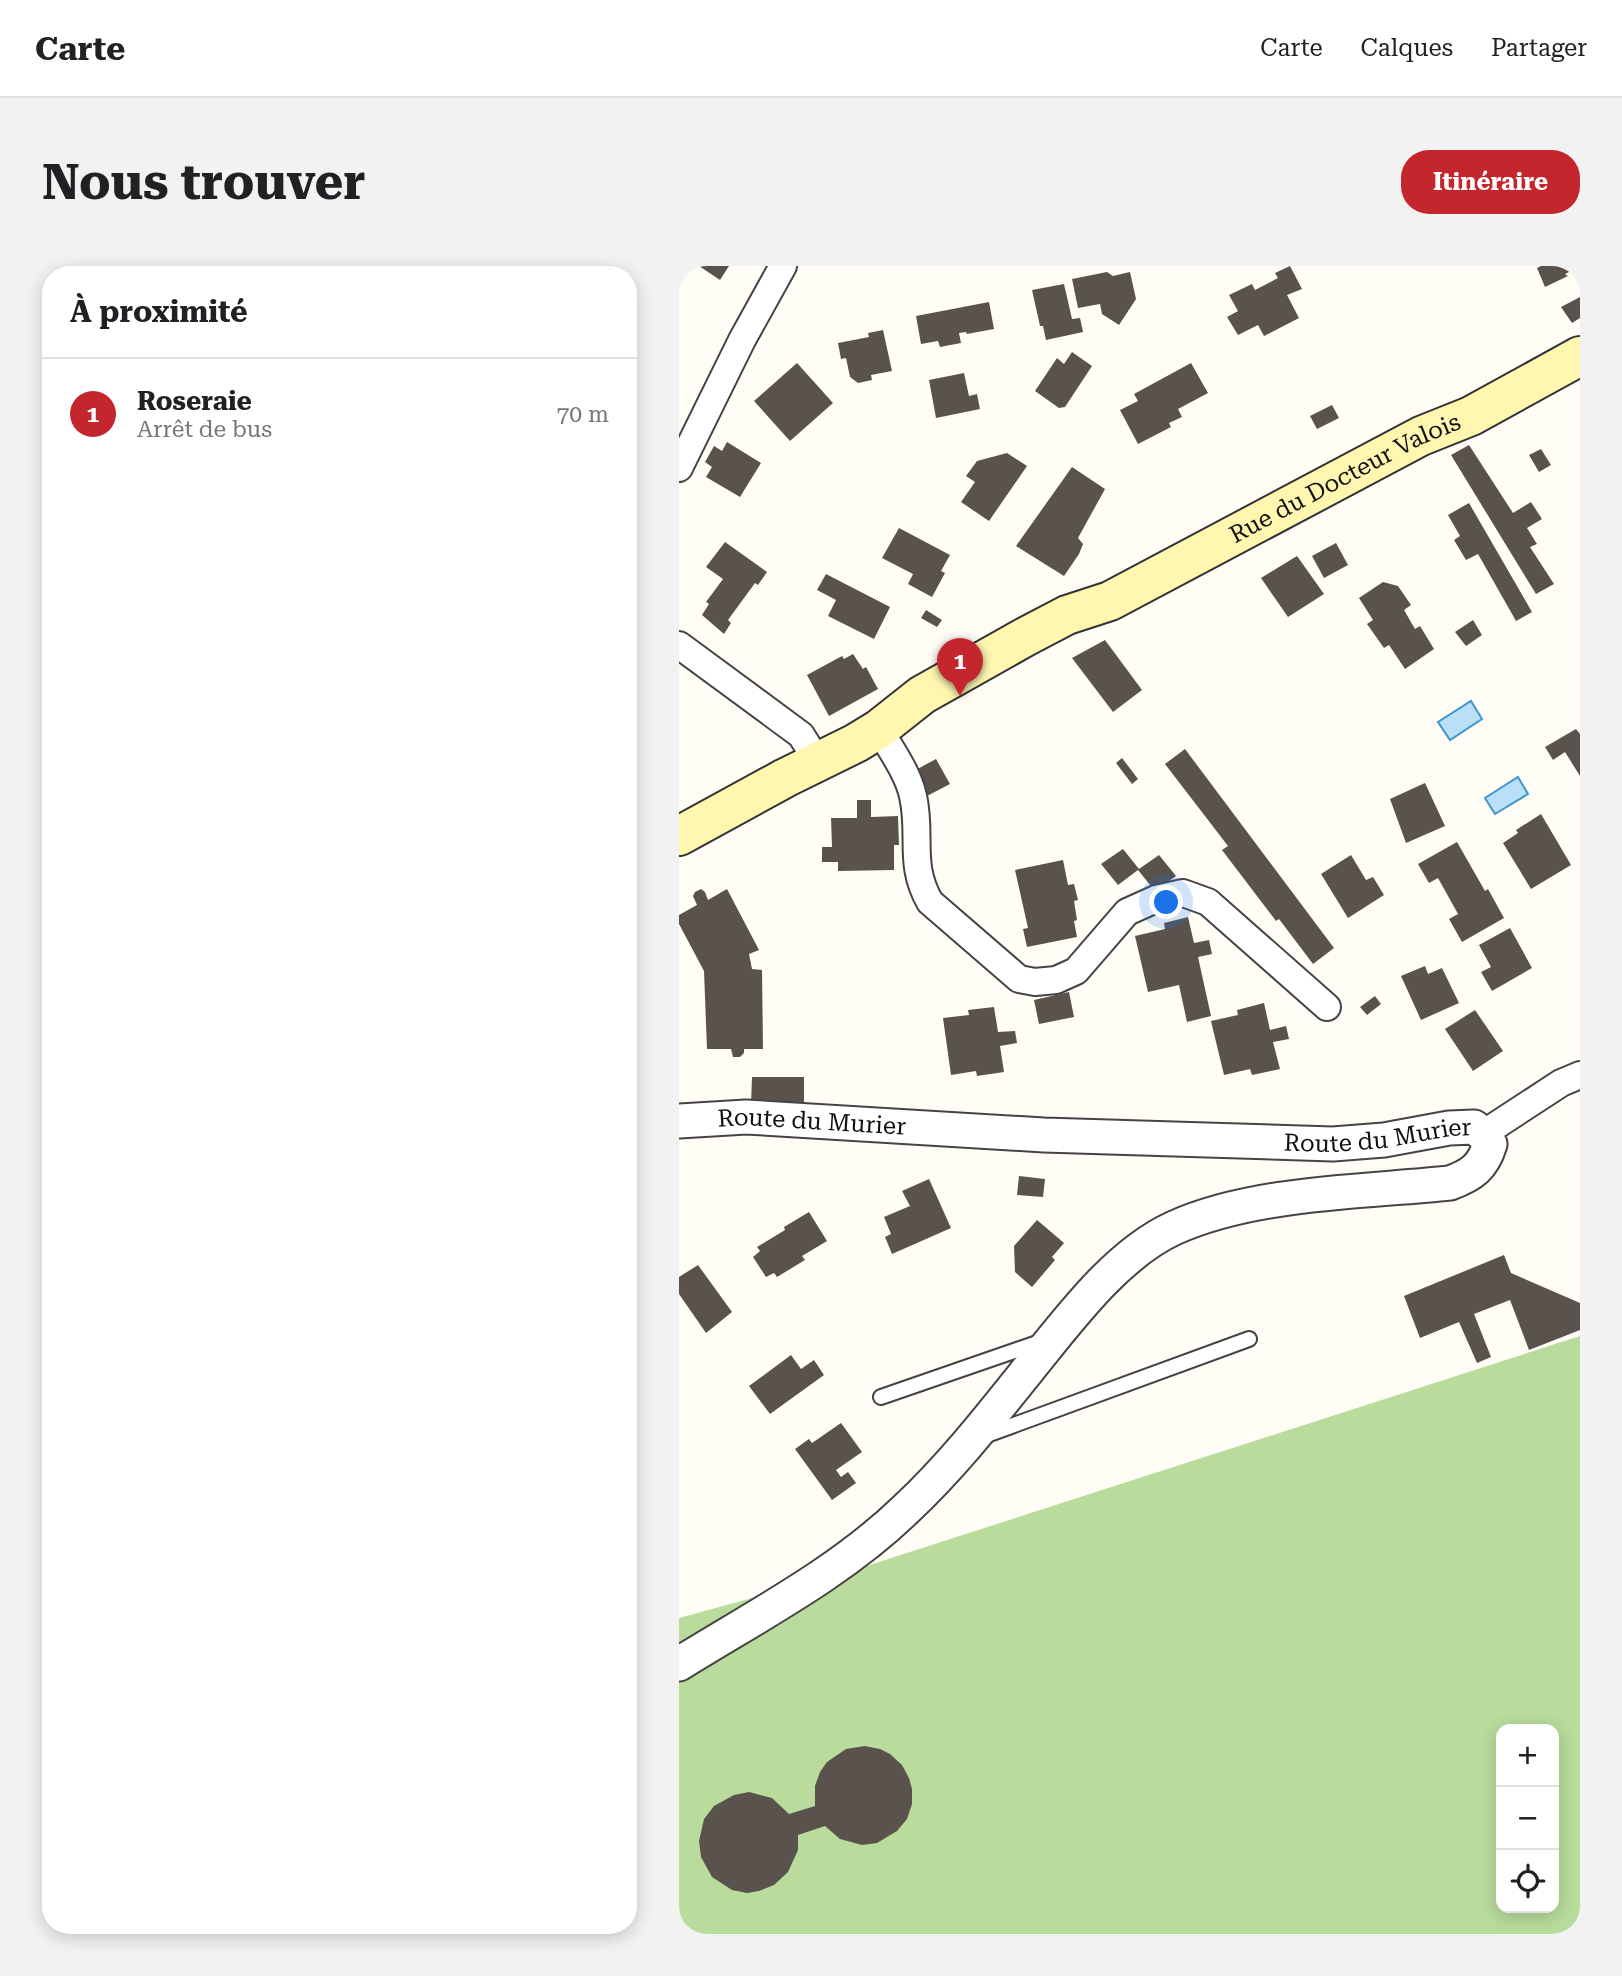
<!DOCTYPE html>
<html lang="fr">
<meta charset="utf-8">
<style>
:root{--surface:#fff;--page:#f2f2f2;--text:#202124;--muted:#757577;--line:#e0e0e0;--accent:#c4262e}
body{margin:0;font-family:"Roboto Serif",serif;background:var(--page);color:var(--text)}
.controls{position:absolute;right:21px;bottom:21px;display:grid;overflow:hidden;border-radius:14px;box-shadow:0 4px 18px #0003}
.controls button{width:63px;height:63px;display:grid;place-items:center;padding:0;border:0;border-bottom:2px solid var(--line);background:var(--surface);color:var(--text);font:35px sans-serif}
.you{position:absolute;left:488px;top:637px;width:24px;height:24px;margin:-18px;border:5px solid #fff;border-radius:50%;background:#1a73e8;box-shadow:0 0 0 10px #1a73e833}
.badge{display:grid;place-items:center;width:46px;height:46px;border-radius:50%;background:var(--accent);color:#fff;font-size:23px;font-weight:700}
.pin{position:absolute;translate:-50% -58px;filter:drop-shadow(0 2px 4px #0008)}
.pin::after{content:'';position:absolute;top:37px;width:24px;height:21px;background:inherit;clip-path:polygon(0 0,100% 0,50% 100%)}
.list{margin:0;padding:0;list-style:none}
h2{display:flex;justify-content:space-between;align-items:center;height:91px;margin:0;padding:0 28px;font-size:30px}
h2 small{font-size:23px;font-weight:400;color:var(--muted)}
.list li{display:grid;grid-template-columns:46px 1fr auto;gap:21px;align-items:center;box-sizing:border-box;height:112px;padding:0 28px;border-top:2px solid var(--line)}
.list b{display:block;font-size:26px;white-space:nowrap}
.list p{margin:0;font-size:23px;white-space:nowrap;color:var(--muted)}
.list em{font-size:23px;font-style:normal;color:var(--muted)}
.icon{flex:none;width:38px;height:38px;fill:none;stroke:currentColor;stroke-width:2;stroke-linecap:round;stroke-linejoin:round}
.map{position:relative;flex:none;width:901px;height:1668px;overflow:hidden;border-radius:28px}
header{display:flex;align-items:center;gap:42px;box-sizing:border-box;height:98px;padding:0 35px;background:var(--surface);border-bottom:2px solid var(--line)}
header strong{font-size:33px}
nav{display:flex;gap:38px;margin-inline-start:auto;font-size:24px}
.intro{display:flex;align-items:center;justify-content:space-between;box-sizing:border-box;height:168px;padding:0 42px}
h1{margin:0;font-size:49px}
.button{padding:18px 32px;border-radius:28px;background:var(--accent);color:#fff;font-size:24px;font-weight:700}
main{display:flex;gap:42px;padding:0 42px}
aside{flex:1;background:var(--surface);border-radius:28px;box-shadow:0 4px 18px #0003}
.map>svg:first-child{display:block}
</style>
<header>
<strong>Carte</strong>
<nav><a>Carte</a><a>Calques</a><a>Partager</a></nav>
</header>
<div class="intro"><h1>Nous trouver</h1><a class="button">Itinéraire</a></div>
<main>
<aside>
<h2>À proximité<small></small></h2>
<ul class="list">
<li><span class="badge">1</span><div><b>Roseraie</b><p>Arrêt de bus</p></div><em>70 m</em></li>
</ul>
</aside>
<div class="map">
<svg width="901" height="1668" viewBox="0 0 901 1668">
<rect width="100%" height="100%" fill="#fffdf5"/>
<!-- forest -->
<path fill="#b9dc9c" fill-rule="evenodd" d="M901 1070V1668H0V1352L172 1305ZM822 1463H875V1642H822Z"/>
<!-- water -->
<g fill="#b9e0f7" stroke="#3f96cf" stroke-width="2">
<polygon points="792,435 803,453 771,474 759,456"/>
<polygon points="839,511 849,528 816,548 806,532"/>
</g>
<!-- building -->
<g fill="#5a524d">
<polygon points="20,0 50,0 41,14"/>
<polygon points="611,0 623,23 608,29 620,52 585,70 579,59 559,69 548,51 559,45 550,29 573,18 576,24 599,12 596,7"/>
<polygon points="862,0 901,0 901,1 886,8 889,10 866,21 858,2"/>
<polygon points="428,6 434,10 451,6 457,33 440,59 423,48 421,38 399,42 393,13"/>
<polygon points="385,18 393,53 401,52 404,66 367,74 364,60 361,60 353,24"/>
<polygon points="901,31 901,52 893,57 882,41"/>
<polygon points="310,36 315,63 288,68 287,66 280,67 282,77 261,81 259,75 242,78 237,50"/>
<polygon points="204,64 213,105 192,109 193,114 179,117 171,111 167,92 162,93 159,77 190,71 189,67"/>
<polygon points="393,86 413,100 386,141 380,142 356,125 378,92 385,98"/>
<polygon points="118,97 154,137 111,175 75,135"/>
<polygon points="512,97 529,127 499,143 503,151 490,157 492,161 459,178 441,144 459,135 455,128"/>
<polygon points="285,107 290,130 298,128 301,143 257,152 250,114"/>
<polygon points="653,139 660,152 638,163 631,150"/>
<polygon points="48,176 82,197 61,231 27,211 33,201 26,196 35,180 43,185"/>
<polygon points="790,179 834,247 852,236 863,253 848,262 858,278 851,281 875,318 857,328 772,189"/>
<polygon points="862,183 872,199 860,206 850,189"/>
<polygon points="328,187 348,200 310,255 282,236 296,216 287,210 298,195"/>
<polygon points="393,201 426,223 399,272 404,278 400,288 385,310 337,280"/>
<polygon points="790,237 853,346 837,355 799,288 787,294 775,274 781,270 769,249"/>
<polygon points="220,262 271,289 262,305 266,307 253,331 229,318 234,308 203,292"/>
<polygon points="46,276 88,306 79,319 76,317 49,354 52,357 45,368 23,349 30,338 27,336 44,313 27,301"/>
<polygon points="657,277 669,299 645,312 633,290"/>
<polygon points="618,290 645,328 609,351 582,312"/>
<polygon points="147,308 211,341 195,373 149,350 157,334 138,324"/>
<polygon points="704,316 719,320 732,339 725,344 736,363 741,360 755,383 726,403 710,379 705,382 688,358 694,354 680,332"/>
<polygon points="247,344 263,354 258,361 242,352"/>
<polygon points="794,354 803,369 787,380 776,366"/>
<polygon points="426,374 463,424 434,446 393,392"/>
<polygon points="174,388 184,403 187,401 199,423 150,450 128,409 163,390 165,393"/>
<polygon points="897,463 901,468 901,510 886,486 874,494 866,481"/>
<polygon points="506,483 655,682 634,698 600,653 597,655 543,584 549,580 486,498"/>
<polygon points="443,492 459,513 453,518 437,497"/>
<polygon points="257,493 271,518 246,531 233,506"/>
<polygon points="746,517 766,560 727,577 711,533"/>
<polygon points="178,534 192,534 192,551 219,550 220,579 215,579 215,604 159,605 159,596 143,596 143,581 153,581 152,552 178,552"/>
<polygon points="862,548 892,599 852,623 824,577 839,567 837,564"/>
<polygon points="778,576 806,625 809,623 825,652 783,676 770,653 779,648 759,612 750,617 739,598"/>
<polygon points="444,583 460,603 480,589 497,610 476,625 459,604 439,619 422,598"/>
<polygon points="672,589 687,614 694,611 705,629 669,652 642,608"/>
<polygon points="384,594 389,619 395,618 399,634 395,635 398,654 395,655 398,671 348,681 344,663 349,662 336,604"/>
<polygon points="22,623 26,626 29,634 48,623 80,684 70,688 73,703 83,704 84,783 65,783 65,787 61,791 54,791 52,783 28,783 25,705 0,658 0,649 18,639 14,630 16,626"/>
<polygon points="509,651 515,677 530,674 533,688 519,691 532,750 508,756 500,719 469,726 456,670 486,663 485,657"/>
<polygon points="831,662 853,702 813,725 802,706 812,701 800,679"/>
<polygon points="746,700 749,708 763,702 780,737 742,754 722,710"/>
<polygon points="390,726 395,751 360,758 355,734"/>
<polygon points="696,730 702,738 688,749 681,741"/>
<polygon points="585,737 591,764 607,760 610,773 594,776 601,803 573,809 571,803 545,809 532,755 559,749 558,744"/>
<polygon points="315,741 319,766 336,765 338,777 321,780 325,806 298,810 297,805 272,809 264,752 290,749 289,744"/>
<polygon points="796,744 824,785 794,805 766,763"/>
<polygon points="73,811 125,811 125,839 72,839"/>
<polygon points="340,910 366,913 364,931 338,929"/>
<polygon points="250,913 272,962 213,988 206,971 212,968 205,951 231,940 223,925"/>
<polygon points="130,946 148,975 123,990 126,994 98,1011 95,1007 87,1011 74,991 81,985 78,981 106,964 105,961"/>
<polygon points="358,954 385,977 373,991 376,994 353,1021 336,1006 335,980"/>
<polygon points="825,989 832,1007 901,1037 901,1064 850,1084 831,1034 795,1048 812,1091 798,1097 780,1056 741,1072 725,1030"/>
<polygon points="19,999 53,1046 27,1067 0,1028 0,1011"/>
<polygon points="112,1089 122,1103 135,1094 145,1109 91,1148 70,1120"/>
<polygon points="162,1157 183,1186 157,1204 162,1211 169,1206 177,1217 153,1234 116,1183 130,1173 133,1177"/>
<polygon points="186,1480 201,1483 211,1488 223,1499 230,1512 233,1523 233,1538 228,1553 218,1565 198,1577 183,1579 161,1573 146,1560 119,1569 119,1584 109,1606 95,1619 80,1625 68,1627 53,1624 33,1611 22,1591 20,1575 25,1553 35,1540 55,1529 70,1526 93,1532 110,1548 136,1540 136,1520 141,1506 148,1496 167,1483"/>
</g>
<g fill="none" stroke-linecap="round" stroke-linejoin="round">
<!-- service casing -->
<g stroke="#444" stroke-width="18">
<g id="service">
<polyline points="202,1131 361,1076"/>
<polyline points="305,1170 570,1073"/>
</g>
</g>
<!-- minor casing -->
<g stroke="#444" stroke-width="30">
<g id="minor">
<polyline points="0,202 63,74 104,0"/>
<polyline points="0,379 122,469 139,496"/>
<path d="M200 463C212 484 229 507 234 530 243 570 229 598 251 636L340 713 356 716 377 714 397 705 448 646 477 633 504 627 529 636 648 741"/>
<polyline points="804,868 882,817 901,809"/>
</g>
</g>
<!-- tertiary casing -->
<g stroke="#444" stroke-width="37">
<g id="tertiary">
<path id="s1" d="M0 855 67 851 365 869 654 878 705 874 770 862 795 861 804 868 811 878C804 901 793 909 771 917 684 926 575 926 495 962 438 988 391 1052 352 1100 312 1150 273 1200 227 1243 161 1307 77 1350 0 1398"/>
</g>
</g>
<!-- secondary casing -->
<g stroke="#333" stroke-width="42">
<g id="secondary">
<path id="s2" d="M0 570 106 512 177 477 200 463 243 429 346 371 388 349 431 335 742 170 792 150 901 90"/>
</g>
</g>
<!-- service -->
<use href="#service" stroke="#fff" stroke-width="14"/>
<!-- minor -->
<use href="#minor" stroke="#fff" stroke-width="26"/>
<!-- tertiary -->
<use href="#tertiary" stroke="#fff" stroke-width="33"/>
<!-- secondary -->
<use href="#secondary" stroke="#fff6b0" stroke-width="38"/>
</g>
<g text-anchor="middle" stroke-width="7" stroke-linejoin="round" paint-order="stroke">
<!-- street labels -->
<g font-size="24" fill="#111" stroke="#fff">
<text dy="8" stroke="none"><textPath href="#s2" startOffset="758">Rue du Docteur Valois</textPath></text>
<text dy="8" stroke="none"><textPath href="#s1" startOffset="133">Route du Murier</textPath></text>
<text dy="8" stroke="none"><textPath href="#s1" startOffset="700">Route du Murier</textPath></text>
</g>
</g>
</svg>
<div class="controls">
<button>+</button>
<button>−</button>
<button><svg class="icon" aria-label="locate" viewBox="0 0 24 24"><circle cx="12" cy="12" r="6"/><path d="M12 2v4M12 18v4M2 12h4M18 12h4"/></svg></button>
</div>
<div class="you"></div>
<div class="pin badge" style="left:281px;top:430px">1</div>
</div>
</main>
